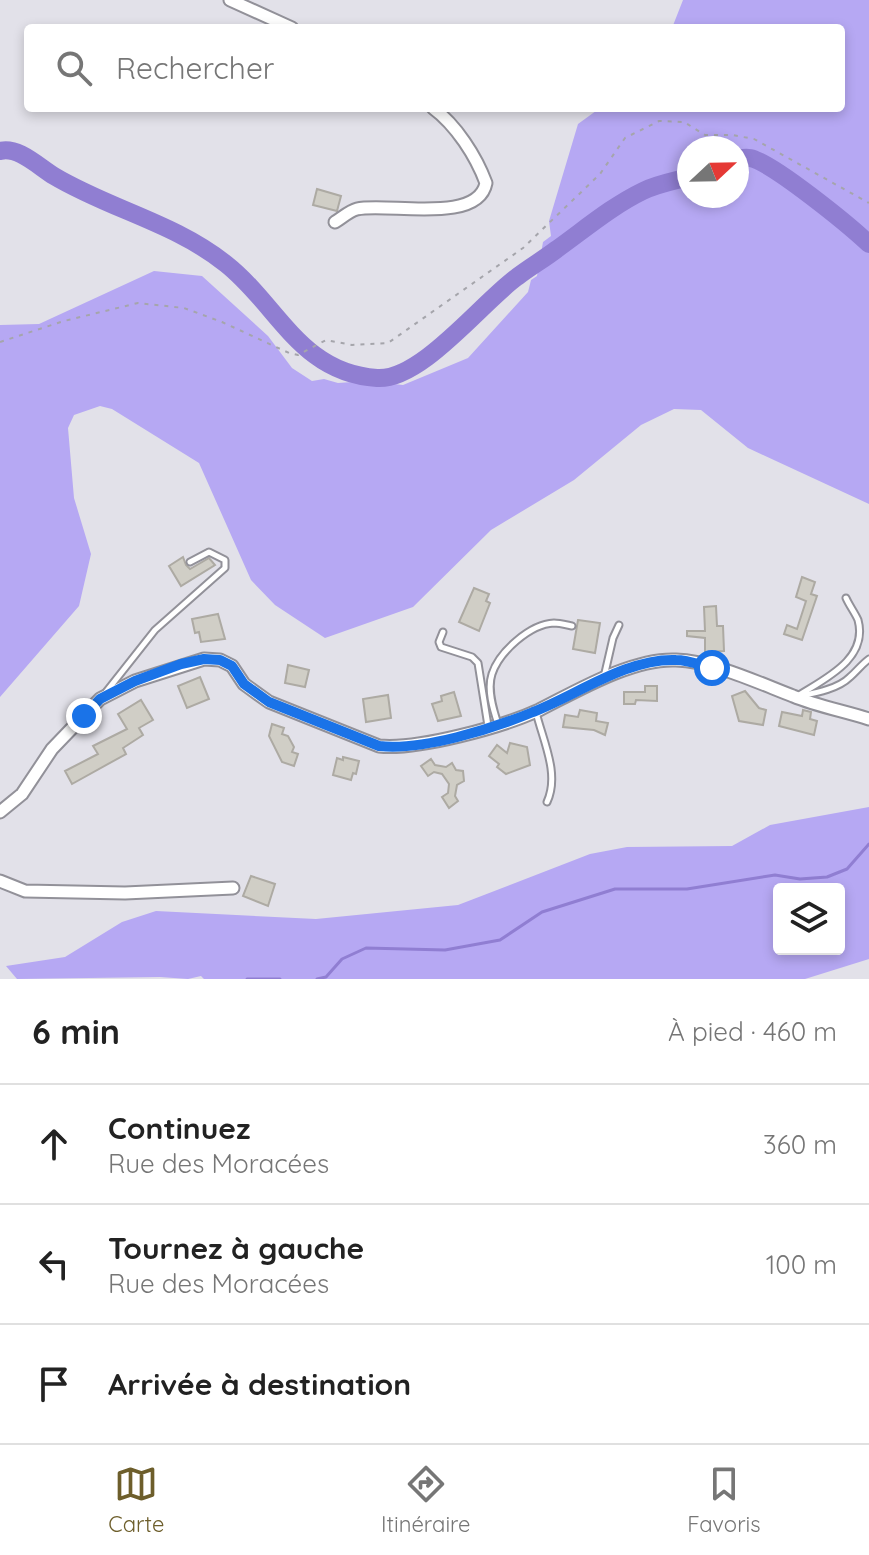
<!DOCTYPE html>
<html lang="fr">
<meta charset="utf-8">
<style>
:root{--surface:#fff;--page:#f6f6f6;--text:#222;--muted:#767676;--line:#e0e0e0;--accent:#6d5e2b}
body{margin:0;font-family:Quicksand,sans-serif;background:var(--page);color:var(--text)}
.controls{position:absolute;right:24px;bottom:24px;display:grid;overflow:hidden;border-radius:8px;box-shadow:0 4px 12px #0003}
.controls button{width:72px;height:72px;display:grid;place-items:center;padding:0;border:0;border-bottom:2px solid var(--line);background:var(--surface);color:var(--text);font:40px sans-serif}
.compass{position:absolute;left:677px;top:136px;width:72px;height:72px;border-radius:50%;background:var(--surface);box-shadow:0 4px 12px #0003;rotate:68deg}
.stop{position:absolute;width:24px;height:24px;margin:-18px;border:6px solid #1a73e8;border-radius:50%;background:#fff}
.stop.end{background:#1a73e8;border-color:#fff;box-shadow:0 2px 8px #0008}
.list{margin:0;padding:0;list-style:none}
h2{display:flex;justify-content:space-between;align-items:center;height:104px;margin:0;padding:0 32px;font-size:34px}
h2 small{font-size:26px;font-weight:400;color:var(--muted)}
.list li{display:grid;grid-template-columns:52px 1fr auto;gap:24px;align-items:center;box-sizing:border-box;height:120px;padding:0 32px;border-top:2px solid var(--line)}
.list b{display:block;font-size:30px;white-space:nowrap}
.list p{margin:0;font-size:26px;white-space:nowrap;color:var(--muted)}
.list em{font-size:26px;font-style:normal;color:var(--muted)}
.icon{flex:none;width:44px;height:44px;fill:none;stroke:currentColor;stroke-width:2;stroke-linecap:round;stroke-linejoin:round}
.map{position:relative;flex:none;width:869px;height:979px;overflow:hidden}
.search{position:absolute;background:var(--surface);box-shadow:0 4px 12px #0003;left:24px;right:24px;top:24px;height:88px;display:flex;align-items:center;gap:20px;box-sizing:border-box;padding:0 28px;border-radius:8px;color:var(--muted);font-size:30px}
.sheet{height:464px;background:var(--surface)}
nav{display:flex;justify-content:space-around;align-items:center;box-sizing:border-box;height:112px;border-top:2px solid var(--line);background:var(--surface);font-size:22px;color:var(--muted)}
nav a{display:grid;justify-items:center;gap:4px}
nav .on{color:var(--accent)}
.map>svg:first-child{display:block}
</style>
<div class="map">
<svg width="869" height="979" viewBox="0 0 869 979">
<rect width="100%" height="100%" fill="#e2e1e9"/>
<!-- green -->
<g fill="#b6a8f3" fill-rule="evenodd">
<path d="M683 0H869V504L748 448 701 410 674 409 641 425 574 480 491 530 413 607 325 638 275 605 251 580 199 463 112 409 100 406 74 415 68 428 74 498 91 554 79 606 0 697V325L39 324 154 271 202 276 268 336 292 368 312 381 324 379 338 383 367 381 403 385 468 358 528 292 531 280 537 276 543 242 551 236 549 221 578 124 600 108H841V28H672ZM689 148H737V196H689Z"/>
<path d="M869 807V959L805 979H204L201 976 188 979 160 977 17 979 6 966 65 957 122 922 156 911 316 919 458 905 590 854 627 847 732 846 770 825ZM779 889H839V949H779Z"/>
</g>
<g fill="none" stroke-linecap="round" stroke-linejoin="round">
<!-- stream -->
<g stroke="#907ed2" stroke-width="3">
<polyline points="247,979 280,979"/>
<polyline points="317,979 326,977 342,959 366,948 445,950 500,940 542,912 615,889 687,889 775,875 800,879 827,877 847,869 869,844"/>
</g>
<!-- river -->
<g stroke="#907ed2" stroke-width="18">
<path d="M0 151C18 146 39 167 54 176 109 209 175 223 226 264 278 305 300 373 377 378 421 381 482 302 517 277 530 267 544 259 557 249 585 229 612 206 643 191 657 184 674 181 689 177"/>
<path d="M737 159C742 158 745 157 750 158 772 162 850 226 869 244"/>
</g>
</g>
<!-- building -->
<g fill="#d0cec6" stroke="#adaaa3" stroke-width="2">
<polygon points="317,189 341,196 337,211 313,205"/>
<polygon points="183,557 186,565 190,569 209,558 215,565 181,586 169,566"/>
<polygon points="802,577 815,582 811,594 817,596 802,640 784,634 787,625 797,629 806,601 796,597"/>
<polygon points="474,588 489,594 486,601 490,603 479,631 459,622"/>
<polygon points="716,606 717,626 723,626 724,651 705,652 705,638 687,636 687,631 705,631 704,607"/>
<polygon points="218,614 225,639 201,642 199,632 195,633 192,619"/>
<polygon points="578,620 600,623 595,653 573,649"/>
<polygon points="288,665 309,670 305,687 285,683"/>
<polygon points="200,677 209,699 187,708 178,686"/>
<polygon points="645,686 657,686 657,701 636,700 635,704 624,704 624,692 645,692"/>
<polygon points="745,691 759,708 766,710 763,725 739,721 732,696"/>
<polygon points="454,692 461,716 438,721 432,704 442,701 441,696"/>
<polygon points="388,695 391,718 366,722 363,699"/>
<polygon points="141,700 153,720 139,728 143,735 123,748 126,754 72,784 65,771 98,754 93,746 127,729 118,714"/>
<polygon points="580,710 597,713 596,721 608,723 605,735 594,730 563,727 565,715 578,717"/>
<polygon points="803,710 811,712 810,719 817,721 814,735 779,726 782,712 802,716"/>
<polygon points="272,724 284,728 282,734 288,736 294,747 292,752 298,754 294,766 282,762 269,736"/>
<polygon points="510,743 527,747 530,765 506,774 497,767 499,764 489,756 497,745 507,753"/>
<polygon points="343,757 359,761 356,774 353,773 351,780 333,775 337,758 343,760"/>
<polygon points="431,759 435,765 446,767 452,763 456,770 463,771 464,781 457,785 455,796 458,801 449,808 442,797 448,793 449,784 442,774 434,772 428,776 421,766"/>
<polygon points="251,876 275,884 268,906 243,896"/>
</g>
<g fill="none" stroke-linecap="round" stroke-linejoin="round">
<!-- service casing -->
<g stroke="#929199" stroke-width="9">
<g id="service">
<polyline points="443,632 439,642 441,647 472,657 478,663 488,726"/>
<polyline points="604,677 613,638 619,625"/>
<polyline points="106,692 155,630 225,568 225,560 209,552 190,562"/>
<path d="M800 696C815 693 838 689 850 677 857 671 861 665 869 659"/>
<path d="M796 697C822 680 869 660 858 620 855 613 849 605 846 598"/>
<path d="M536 712C543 741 560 774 547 802"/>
<path d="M498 724C493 709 487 689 492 674 499 652 530 624 554 623 559 623 567 625 572 626"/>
</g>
</g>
<!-- minor casing -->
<g stroke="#929199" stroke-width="15">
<g id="minor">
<polyline points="230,0 292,28"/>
<path d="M335 222C342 218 349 211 357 209 386 202 478 225 486 183 476 156 456 125 433 108"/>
<path d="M0 812 22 794 52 749 100 699 135 681 204 659 220 660 232 666 244 684 269 702 379 746C418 750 502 727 539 710 577 691 632 658 676 660 712 661 759 683 793 696 817 706 844 711 869 719"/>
<polyline points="0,881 25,891 125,893 233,888"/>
</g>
</g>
<!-- path -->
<polyline stroke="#a5a5ab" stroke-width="2" stroke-dasharray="4 6" stroke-linecap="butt" points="0,342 64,321 138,303 184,308 222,322 289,353 298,355 326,340 352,345 388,343 523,248 600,174 625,138 659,121 684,122 705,135 732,135 754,139 869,203"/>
<!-- service -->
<use href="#service" stroke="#fff" stroke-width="5"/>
<!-- minor -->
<use href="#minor" stroke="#fff" stroke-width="11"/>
</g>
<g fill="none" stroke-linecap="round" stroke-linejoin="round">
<!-- route -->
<path stroke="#1a73e8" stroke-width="10" d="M84 716 100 699 135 681 181 664 204 659 220 660 232 666 244 684 269 702 379 746C422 751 492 729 533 712 577 695 627 658 676 660 688 660 700 665 712 668"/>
</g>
</svg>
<div class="controls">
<button><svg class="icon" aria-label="layers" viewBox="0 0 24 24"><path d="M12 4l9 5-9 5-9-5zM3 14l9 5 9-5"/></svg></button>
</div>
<svg class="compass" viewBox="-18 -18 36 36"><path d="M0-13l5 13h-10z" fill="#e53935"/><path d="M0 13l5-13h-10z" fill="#767676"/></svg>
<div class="stop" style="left:712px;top:668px"></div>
<div class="stop end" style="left:84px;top:716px"></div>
<div class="search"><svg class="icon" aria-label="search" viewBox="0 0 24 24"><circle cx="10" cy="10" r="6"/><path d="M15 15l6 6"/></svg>Rechercher</div>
</div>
<section class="sheet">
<h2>6 min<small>À pied · 460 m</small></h2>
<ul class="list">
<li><svg class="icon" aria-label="ahead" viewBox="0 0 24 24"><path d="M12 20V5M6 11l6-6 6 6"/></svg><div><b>Continuez</b><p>Rue des Moracées</p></div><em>360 m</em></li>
<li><svg class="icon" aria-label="left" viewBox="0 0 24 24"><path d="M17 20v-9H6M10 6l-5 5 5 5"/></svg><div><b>Tournez à gauche</b><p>Rue des Moracées</p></div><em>100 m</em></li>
<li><svg class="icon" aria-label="arrive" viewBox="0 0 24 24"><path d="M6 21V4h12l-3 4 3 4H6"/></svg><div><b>Arrivée à destination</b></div></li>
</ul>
</section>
<nav>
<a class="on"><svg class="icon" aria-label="map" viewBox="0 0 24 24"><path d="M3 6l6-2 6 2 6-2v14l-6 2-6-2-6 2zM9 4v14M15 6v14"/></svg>Carte</a>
<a><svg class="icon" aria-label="directions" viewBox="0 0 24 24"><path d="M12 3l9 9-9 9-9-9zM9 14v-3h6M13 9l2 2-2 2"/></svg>Itinéraire</a>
<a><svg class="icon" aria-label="saved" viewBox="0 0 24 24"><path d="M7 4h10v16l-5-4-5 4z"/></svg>Favoris</a>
</nav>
